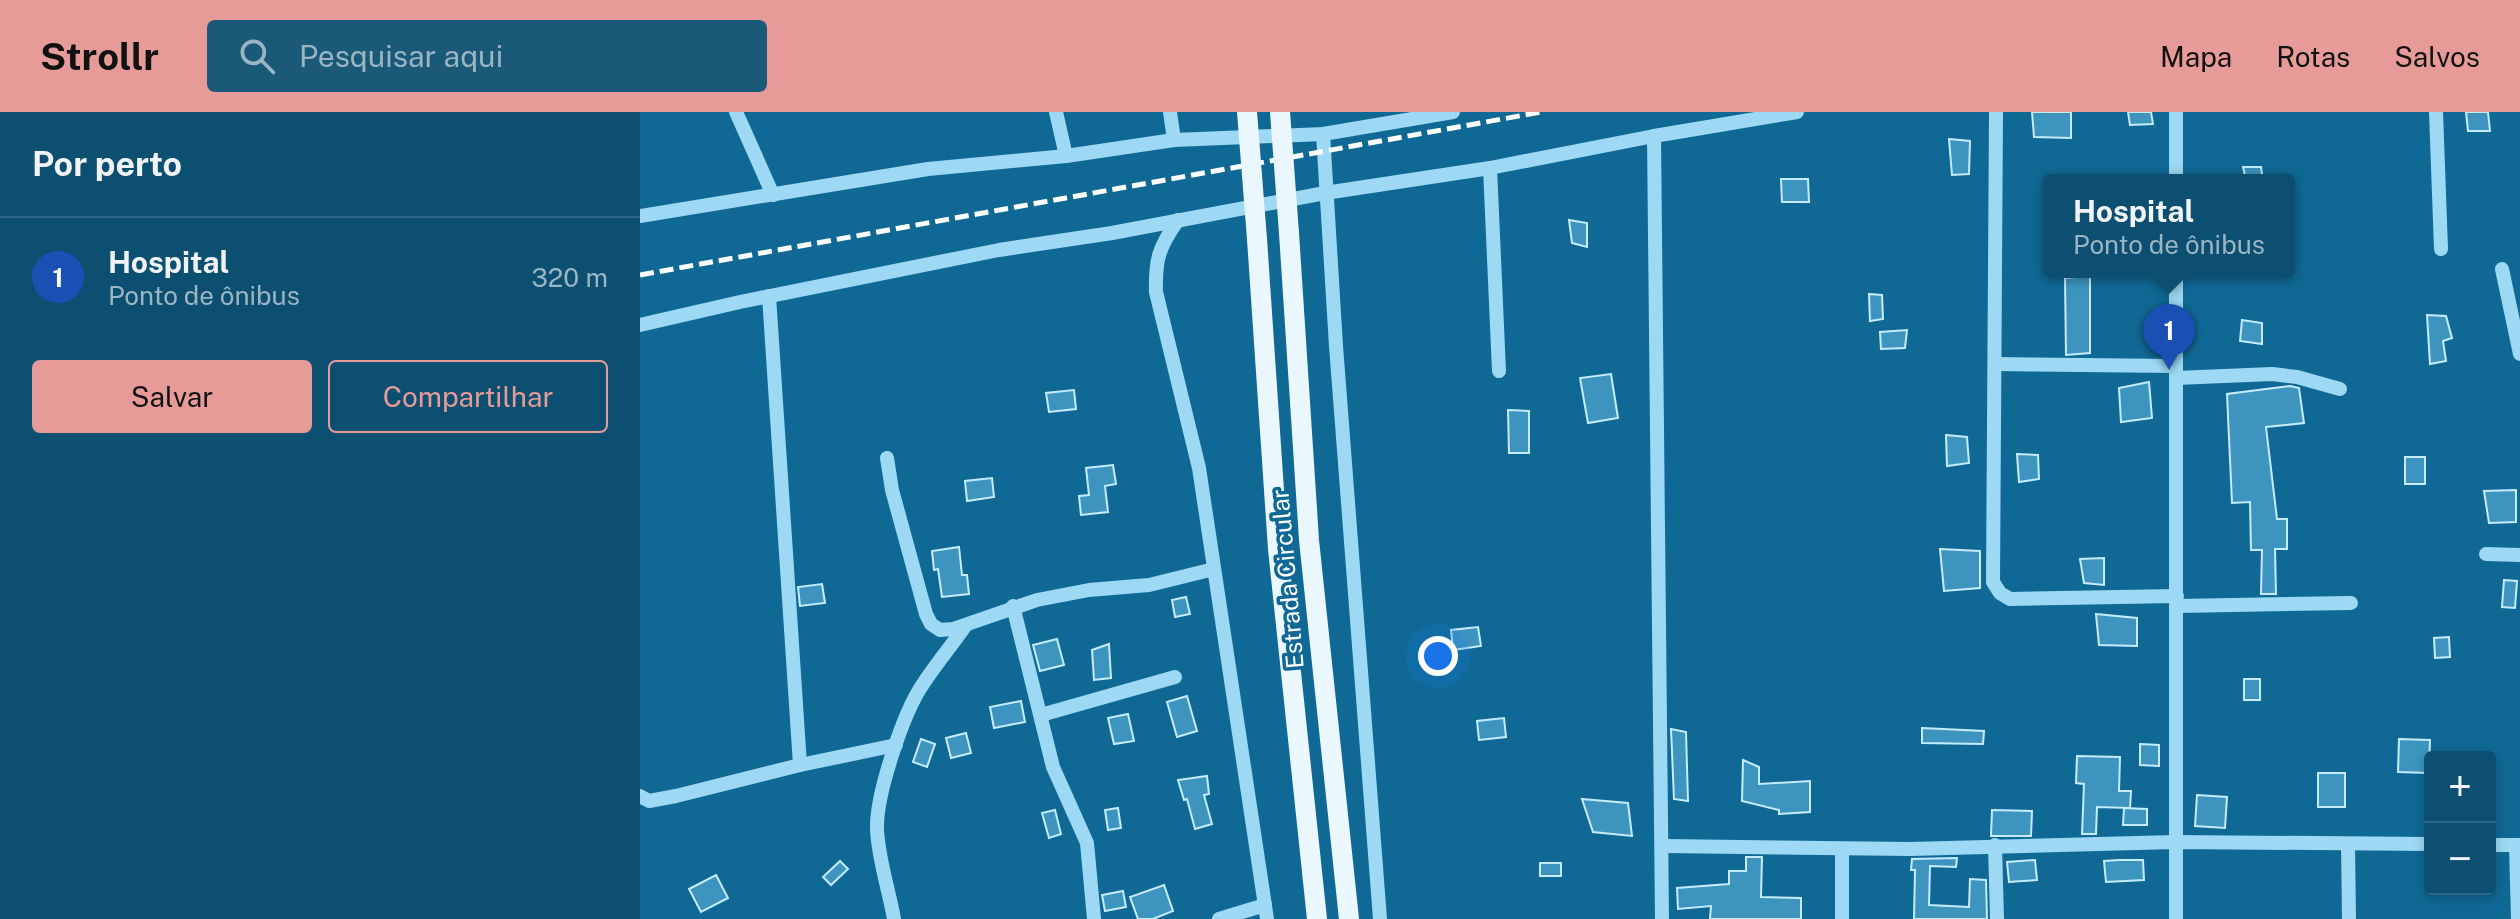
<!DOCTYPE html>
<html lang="pt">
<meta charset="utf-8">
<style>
:root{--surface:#0c4f70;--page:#1a5978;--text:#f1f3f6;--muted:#9ab5c3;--line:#2c6683;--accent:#e69b98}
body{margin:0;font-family:"Public Sans",sans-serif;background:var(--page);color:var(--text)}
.controls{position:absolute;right:24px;bottom:24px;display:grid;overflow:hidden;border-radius:8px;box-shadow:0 4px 12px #0003}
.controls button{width:72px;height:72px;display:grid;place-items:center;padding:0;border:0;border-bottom:2px solid var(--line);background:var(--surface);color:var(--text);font:40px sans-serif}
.you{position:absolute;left:798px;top:544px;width:28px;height:28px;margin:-20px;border:6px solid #fff;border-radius:50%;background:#1a73e8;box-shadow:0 0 0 12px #1a73e833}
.badge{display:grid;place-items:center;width:52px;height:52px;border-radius:50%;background:var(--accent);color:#fff;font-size:26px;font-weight:700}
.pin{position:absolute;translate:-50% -66px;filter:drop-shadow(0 2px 4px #0008)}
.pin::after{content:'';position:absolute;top:42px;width:28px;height:24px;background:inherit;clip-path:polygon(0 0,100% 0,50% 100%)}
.popup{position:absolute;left:1403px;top:62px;width:252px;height:104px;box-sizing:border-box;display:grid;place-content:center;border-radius:8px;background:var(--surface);filter:drop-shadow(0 2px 6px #0005);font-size:26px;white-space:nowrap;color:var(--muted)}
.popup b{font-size:30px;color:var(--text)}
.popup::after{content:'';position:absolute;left:50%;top:100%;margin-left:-16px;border:16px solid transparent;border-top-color:var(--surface)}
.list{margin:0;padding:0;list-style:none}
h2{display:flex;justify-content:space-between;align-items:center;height:104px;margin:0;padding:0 32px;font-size:34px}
h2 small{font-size:26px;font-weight:400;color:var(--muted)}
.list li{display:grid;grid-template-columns:52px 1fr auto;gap:24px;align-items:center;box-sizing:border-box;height:120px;padding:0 32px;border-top:2px solid var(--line)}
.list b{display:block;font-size:30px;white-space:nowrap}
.list p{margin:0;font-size:26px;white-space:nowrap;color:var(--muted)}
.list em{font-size:26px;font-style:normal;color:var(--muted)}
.actions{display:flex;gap:16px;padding:24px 32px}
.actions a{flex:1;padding:18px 0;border:2px solid var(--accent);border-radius:8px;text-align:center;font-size:28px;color:var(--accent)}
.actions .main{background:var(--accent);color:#111}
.icon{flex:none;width:44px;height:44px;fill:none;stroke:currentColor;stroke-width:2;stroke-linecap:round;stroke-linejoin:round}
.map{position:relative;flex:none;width:1880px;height:807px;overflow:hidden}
header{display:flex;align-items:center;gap:48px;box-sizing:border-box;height:112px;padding:0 40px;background:var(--accent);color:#111}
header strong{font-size:38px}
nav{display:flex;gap:44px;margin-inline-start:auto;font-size:28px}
.search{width:560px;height:72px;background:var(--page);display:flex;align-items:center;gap:20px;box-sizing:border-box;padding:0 28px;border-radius:8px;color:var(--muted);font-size:30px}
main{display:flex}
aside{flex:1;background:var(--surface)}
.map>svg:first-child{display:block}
</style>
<header>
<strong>Strollr</strong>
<div class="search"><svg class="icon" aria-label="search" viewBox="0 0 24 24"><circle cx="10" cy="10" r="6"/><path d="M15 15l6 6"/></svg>Pesquisar aqui</div>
<nav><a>Mapa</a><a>Rotas</a><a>Salvos</a></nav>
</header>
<main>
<aside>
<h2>Por perto<small></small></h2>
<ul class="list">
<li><span class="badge" style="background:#1a4fb4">1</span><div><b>Hospital</b><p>Ponto de ônibus</p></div><em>320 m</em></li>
</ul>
<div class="actions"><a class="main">Salvar</a><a>Compartilhar</a></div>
</aside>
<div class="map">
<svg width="1880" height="807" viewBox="0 0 1880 807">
<rect width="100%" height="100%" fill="#106995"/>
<!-- building -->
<g fill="#3d95bf" stroke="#c5ecfe" stroke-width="2">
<polygon points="1392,0 1431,0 1431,26 1394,25"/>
<polygon points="1488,0 1511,0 1513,12 1490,13"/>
<polygon points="1826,0 1848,0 1850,19 1828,19"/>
<polygon points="1309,27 1330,29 1329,62 1312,63"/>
<polygon points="1603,55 1621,55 1623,68 1606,68"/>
<polygon points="1141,67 1168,67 1169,90 1142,90"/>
<polygon points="929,108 947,111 947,135 932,131"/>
<polygon points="1450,164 1450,241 1426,243 1425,166"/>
<polygon points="1229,182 1242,183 1243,207 1230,209"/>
<polygon points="1787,203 1806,204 1812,226 1803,229 1806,249 1790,252"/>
<polygon points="1602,208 1622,211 1622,232 1600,229"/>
<polygon points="1267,218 1265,236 1241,237 1240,220"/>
<polygon points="971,262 978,306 948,311 940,266"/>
<polygon points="1509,270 1512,306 1481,310 1479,276"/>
<polygon points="1650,274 1659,276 1664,311 1626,315 1637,407 1647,407 1647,437 1635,437 1636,482 1621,482 1622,438 1611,438 1610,390 1592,391 1587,282"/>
<polygon points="434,278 436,297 409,300 406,281"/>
<polygon points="868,298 889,299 889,341 869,341"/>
<polygon points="1306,323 1327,325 1329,351 1307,354"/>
<polygon points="1377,342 1398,343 1399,367 1379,370"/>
<rect x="1765" y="345" width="20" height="27"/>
<polygon points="473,353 476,372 465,374 468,400 441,403 439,384 449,383 446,356"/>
<polygon points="352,366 354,385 327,389 325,369"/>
<polygon points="1876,378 1876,410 1849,411 1844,379"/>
<polygon points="319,435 322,463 327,463 329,482 302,485 298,457 294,458 292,439"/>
<polygon points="1300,437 1340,439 1340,476 1304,479"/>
<polygon points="1464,446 1464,473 1444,471 1440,447"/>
<polygon points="1864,468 1877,469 1875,496 1862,495"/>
<polygon points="182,472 185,491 160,494 158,475"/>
<polygon points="546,485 550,502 535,505 532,488"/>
<polygon points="1456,502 1497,506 1497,534 1459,533"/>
<polygon points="838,515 841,534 813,538 811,518"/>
<polygon points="1809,525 1810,545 1795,546 1794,526"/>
<polygon points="417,527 424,553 400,559 393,533"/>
<polygon points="469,532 471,566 454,568 452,538"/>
<rect x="1604" y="567" width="16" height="21"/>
<polygon points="547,584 557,619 537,625 527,590"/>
<polygon points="381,589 385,610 354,616 350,595"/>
<polygon points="488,602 494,629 474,632 468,606"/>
<polygon points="864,606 866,625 839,628 837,609"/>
<polygon points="1282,616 1344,619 1343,632 1282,631"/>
<polygon points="1031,617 1046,620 1048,689 1034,687"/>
<polygon points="326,621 331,641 311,646 306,626"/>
<polygon points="281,627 295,632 287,655 273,650"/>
<polygon points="1759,627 1790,628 1789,661 1758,660"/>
<polygon points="1500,632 1519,633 1519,654 1500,653"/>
<polygon points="1437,644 1480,645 1479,679 1491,679 1490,696 1457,695 1456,722 1442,722 1444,672 1436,671"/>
<polygon points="1103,648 1119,655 1119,672 1170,669 1170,700 1139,702 1139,698 1102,689"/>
<rect x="1678" y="661" width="27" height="34"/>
<polygon points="567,664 569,682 564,683 572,712 555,717 547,687 544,688 538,668"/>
<polygon points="1557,683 1587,685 1585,716 1555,714"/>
<polygon points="942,687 988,691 992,724 953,720"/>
<polygon points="478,696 481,716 468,718 465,698"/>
<polygon points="1484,696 1507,697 1507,713 1483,713"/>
<polygon points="415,698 421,722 409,726 402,701"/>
<polygon points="1352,698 1392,699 1391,724 1351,724"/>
<polygon points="1106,745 1122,745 1121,785 1161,786 1161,807 1070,807 1071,794 1038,797 1037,776 1089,772 1089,759 1106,759"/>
<polygon points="1317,746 1316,755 1290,754 1289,793 1329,795 1330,767 1346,768 1347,807 1274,807 1275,758 1271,758 1272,747"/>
<polygon points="1395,748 1397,768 1369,770 1367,750"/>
<polygon points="1479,748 1503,748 1504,768 1466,770 1464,749"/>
<polygon points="200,749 208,757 191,773 183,765"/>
<rect x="900" y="751" width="21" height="13"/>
<polygon points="76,763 88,786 61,800 49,777"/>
<polygon points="524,773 533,799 513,807 498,807 490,785"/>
<polygon points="483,779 486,795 465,799 462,783"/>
</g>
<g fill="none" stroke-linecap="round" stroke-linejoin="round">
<!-- minor -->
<g stroke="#9dd9f4" stroke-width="14">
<polyline points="96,0 133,83"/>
<polyline points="416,0 426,44"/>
<polyline points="530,0 534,28"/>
<polyline points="1356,0 1353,470 1360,481 1370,487 1537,484"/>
<polyline points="1536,0 1536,68"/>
<polyline points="1796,0 1801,137"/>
<polyline points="683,22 696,234 740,807"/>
<polyline points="1014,24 1022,807"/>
<polyline points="850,56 859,259"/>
<polyline points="0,104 288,57 426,44 534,28 683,22 813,0"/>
<path d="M538 108C519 135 515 147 516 180L559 356 627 807"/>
<polyline points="1862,157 1880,242"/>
<polyline points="1536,160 1536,807"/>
<polyline points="129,184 160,653"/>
<polyline points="0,213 100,190 359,138 472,121 685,81 850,56 1014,24 1157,0"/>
<polyline points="1355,252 1536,254"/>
<polyline points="1536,266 1632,262 1657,265 1700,277"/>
<polyline points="247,346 252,378 286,502 291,512 300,518 313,517 397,488 449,478 509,473 574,457"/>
<polyline points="1846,442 1880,443"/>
<polyline points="373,494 413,655 447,731 454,807"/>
<polyline points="1537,494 1711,491"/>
<polyline points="401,603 535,565"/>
<polyline points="0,684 9,689 36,684 160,653 256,633"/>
<polyline points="1708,732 1709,807"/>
<polyline points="1355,733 1357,807"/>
<polyline points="1850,733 1880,733"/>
<polyline points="1876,733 1878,807"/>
<polyline points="1023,734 1270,737 1535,730 1790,732"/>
<polyline points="1202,737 1202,807"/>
<path d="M254 807C249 778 238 746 237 717 236 683 263 601 283 572 296 552 312 533 326 513"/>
<polyline points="579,807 625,793"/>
</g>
<!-- major -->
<g stroke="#eaf7ff" stroke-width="20">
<polyline points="649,121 669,428 709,807"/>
<polyline points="617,127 638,437 677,807"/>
</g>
<!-- rail -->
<polyline stroke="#fff" stroke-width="5" stroke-dasharray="14 6" stroke-linecap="butt" points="0,163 901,0"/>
<!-- major-bridge -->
<g stroke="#eaf7ff" stroke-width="20">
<polyline points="607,0 617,127"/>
<polyline points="640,0 649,121"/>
</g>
</g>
<g text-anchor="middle" stroke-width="7" stroke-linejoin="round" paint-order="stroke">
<!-- street labels -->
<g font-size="24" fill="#fff" stroke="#106995">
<text transform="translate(648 467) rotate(-95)" y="8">Estrada Circular</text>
</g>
</g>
</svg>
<div class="controls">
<button>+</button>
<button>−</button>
</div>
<div class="you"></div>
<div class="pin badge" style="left:1529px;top:258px;background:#1a4fb4">1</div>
<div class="popup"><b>Hospital</b>Ponto de ônibus</div>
</div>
</main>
